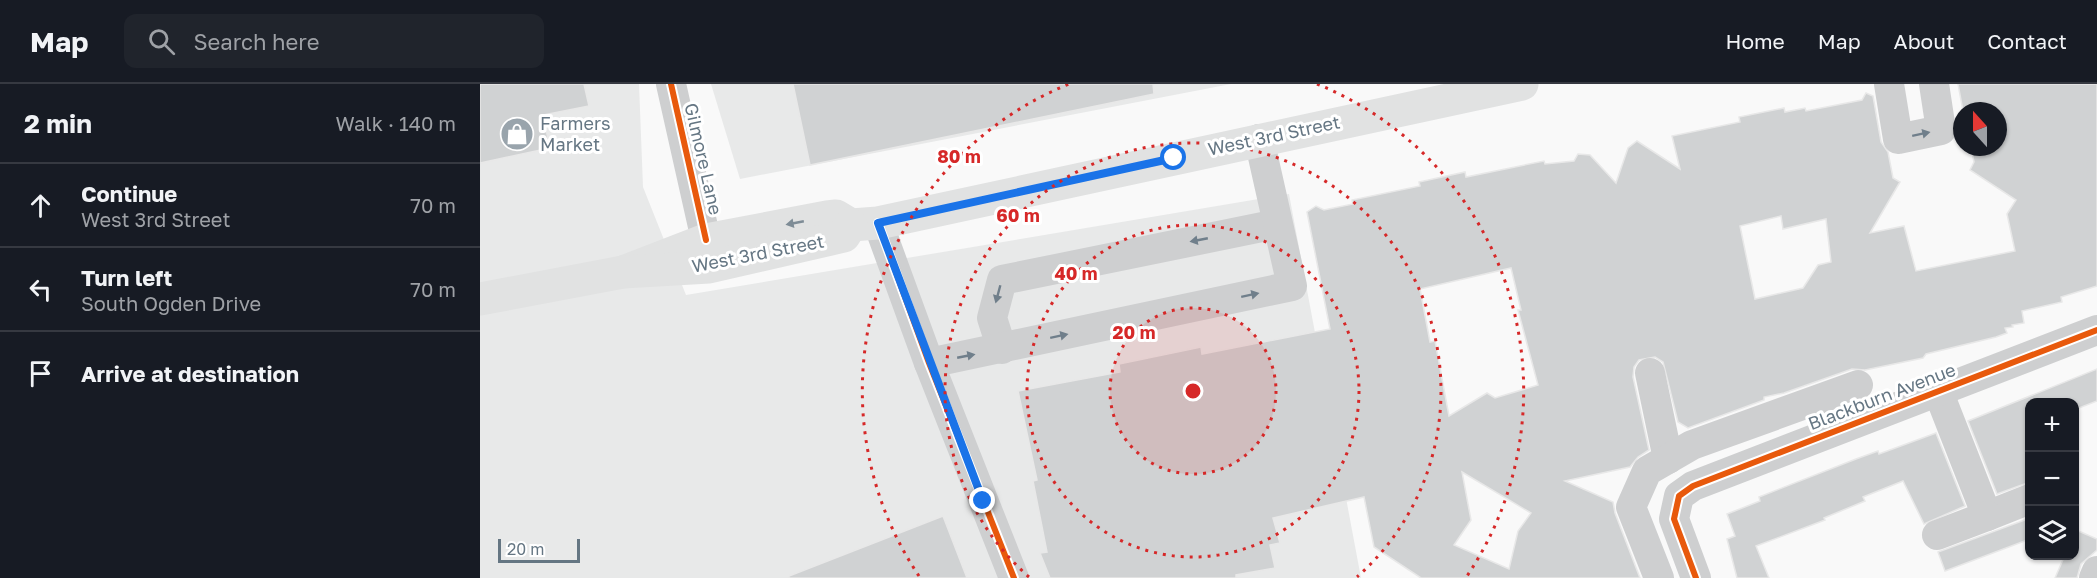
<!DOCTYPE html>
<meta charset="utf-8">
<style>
:root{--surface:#171b24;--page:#20242c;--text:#f1f3f6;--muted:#9ea1a6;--line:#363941}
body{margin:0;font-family:"Golos Text",sans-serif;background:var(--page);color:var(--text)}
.controls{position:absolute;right:18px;bottom:18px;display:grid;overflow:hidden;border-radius:12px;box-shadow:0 2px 4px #0004}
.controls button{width:54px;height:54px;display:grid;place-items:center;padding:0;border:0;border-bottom:2px solid var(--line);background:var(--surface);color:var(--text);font:30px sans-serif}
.compass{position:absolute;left:1473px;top:18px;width:54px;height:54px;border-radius:50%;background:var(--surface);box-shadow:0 2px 4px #0004;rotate:339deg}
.scale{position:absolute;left:18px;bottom:15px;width:82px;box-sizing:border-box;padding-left:6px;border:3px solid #657683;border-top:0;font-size:16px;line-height:21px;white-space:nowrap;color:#657683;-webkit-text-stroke:4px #fff;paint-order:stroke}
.stop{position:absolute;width:18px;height:18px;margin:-14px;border:4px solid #1a73e8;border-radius:50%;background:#fff}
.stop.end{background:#1a73e8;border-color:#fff;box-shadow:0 2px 6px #0008}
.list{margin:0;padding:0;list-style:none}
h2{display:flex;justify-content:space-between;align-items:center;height:78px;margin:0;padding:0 24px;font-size:26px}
h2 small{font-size:20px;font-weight:400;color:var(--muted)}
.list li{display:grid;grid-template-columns:39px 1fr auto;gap:18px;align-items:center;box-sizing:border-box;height:84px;padding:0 24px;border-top:2px solid var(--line)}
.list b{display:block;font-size:22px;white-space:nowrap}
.list p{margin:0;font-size:20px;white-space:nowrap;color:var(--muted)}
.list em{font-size:20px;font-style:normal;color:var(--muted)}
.icon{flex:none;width:33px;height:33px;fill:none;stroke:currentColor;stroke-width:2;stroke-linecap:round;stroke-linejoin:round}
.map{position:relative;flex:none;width:1617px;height:494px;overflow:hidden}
header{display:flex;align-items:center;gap:36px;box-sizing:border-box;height:84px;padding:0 30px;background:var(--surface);border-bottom:2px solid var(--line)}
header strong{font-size:28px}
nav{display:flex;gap:33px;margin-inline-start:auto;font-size:21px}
.search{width:420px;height:54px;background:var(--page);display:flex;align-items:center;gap:15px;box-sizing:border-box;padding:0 21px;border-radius:12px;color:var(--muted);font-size:22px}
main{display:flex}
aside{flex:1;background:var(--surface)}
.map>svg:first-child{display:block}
</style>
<header>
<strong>Map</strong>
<div class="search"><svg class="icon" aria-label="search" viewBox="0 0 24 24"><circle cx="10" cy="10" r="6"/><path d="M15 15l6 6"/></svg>Search here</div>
<nav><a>Home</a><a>Map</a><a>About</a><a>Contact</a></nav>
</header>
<main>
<aside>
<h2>2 min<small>Walk · 140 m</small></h2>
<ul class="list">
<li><svg class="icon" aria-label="ahead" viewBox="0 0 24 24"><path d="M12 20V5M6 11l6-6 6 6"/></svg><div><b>Continue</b><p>West 3rd Street</p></div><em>70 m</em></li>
<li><svg class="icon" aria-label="left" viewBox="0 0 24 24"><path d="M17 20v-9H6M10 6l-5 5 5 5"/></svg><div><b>Turn left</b><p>South Ogden Drive</p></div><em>70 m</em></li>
<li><svg class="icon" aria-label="arrive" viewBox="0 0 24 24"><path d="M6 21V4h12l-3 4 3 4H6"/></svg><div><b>Arrive at destination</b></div></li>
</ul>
</aside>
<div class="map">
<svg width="1617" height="494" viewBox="0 0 1617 494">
<rect width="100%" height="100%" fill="#f9f9f9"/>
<!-- built -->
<g fill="#e8e9e9">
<polygon points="0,0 159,0 163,103 206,211 809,110 881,494 0,494"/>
<polygon points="231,0 751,0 260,95"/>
</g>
<!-- building -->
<g fill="#d0d2d3" stroke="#e8e8e8" stroke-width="1.5" fill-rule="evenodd">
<polygon points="0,0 104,0 109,22 63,31 70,64 0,79"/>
<polygon points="313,0 673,0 674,10 330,81"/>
<path d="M1478 0H1617V202L1581 213 1582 218 1542 227 1544 239 1532 241 1533 243 1525 244 1527 249 1516 253 1446 270 1443 274 1385 286 1372 285 1304 309 1284 313V316L1208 344 1198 338 1183 278 1175 273 1159 276 1154 283 1153 293 1169 366 1158 373 1150 383 1085 397 1133 418 1135 429 1160 494H941L894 463 884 413 793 434 800 459 790 461 795 484 756 491V494H570L560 469 567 468 553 397 557 396 538 307 640 288 639 280 721 263 722 270 850 245 827 128 836 122 844 126 873 120 872 116 940 102 939 98 985 88 986 93 1064 77 1065 80 1094 77 1098 70 1110 71 1136 99 1148 64 1157 57 1200 85 1192 52 1260 38 1259 33 1304 24 1305 28 1325 24 1326 27 1382 16 1386 9 1393 12 1401 58 1408 68 1413 94 1420 98 1390 149 1424 142 1436 187 1535 167 1527 130 1536 116 1490 86 1494 78 1491 63H1518V27H1483ZM1301 132 1303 145 1346 135 1351 178 1338 181 1323 204 1275 215 1260 142ZM1031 184 1041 226H1038L1058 301 1015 314 1007 309 969 332 955 257 950 258 940 205ZM982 388 1051 429 1038 447 1029 485 974 461 991 436Z"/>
<polygon points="1617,285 1617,317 1594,326 1594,318 1550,318 1550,398 1517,410 1488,337"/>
<polygon points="1456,349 1485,422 1444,440 1423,397 1383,413 1385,417 1344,434 1345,436 1276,462 1289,494 1257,494 1247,455 1255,452 1247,430 1280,417 1279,413 1376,375 1398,367 1399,370"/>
<polygon points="463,432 487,494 309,494 309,492"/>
<polygon points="1550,434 1550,455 1465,487 1458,468"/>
<polygon points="1594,445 1617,455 1617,466 1601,480 1597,494 1575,494 1585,471 1594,471"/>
</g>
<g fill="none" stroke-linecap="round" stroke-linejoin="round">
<!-- minor -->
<g stroke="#cecfd0" stroke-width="30">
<polyline points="191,0 226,156"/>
<polyline points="1409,0 1418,55 1461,46 1454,0"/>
<polyline points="398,139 449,279 534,494"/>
<polyline points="522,265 512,234 522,196 797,140"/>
<polyline points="449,279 812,202 779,55"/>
<polyline points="1170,289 1188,375"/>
<polyline points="1458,307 1507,432 1550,415"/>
<polyline points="1457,451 1507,432"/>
<polyline points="1179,494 1151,423 1167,387 1212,361 1378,301"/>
<polyline points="1216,494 1194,435 1199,412 1213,402 1617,246"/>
<polyline points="1614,494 1617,487"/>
</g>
<!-- major -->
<g stroke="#e1e2e2" stroke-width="33">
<polyline points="143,188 226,156 347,133 356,132 371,141 398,139 1042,0"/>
<polyline points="0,215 143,188 229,183 364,152 371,141"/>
</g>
<!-- cycleway casing -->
<g stroke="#fff" stroke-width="10">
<g id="cycleway">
<polyline points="191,0 226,156"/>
<polyline points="398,139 449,279 534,494"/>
<polyline points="1216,494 1194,435 1199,412 1213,402 1617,246"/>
</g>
</g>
<!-- cycleway -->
<use href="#cycleway" stroke="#e8590c" stroke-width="6"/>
</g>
<!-- one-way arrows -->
<defs><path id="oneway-solid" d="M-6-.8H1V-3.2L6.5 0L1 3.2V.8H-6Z" transform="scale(1.5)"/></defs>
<g fill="#707f8b">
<use href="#oneway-solid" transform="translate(1441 50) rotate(-12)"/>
<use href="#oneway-solid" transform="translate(719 156) rotate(169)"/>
<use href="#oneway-solid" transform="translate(518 210) rotate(105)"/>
<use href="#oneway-solid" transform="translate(770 211) rotate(-12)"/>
<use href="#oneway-solid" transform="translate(579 252) rotate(-12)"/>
<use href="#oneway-solid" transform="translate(486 272) rotate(-11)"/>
</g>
<use fill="#7e8c96" href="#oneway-solid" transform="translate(315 139) rotate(169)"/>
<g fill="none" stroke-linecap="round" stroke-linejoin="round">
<!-- route -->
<polyline stroke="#1a73e8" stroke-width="8" points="503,417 398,139 694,74"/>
</g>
<!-- distance rings -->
<circle cx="713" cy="307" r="83" fill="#d62828" fill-opacity=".12"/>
<g fill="none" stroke="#d62828" stroke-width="3" stroke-dasharray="3 6">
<circle cx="713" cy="307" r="83"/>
<circle cx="713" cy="307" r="166"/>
<path d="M549 493A248 248 0 1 1 877 493"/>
<path d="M439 492A331 331 0 0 1 589 0M837 0A331 331 0 0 1 987 492"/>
</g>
<!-- icons -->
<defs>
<g id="shop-disc" transform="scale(1.725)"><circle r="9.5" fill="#99a4ac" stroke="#fff"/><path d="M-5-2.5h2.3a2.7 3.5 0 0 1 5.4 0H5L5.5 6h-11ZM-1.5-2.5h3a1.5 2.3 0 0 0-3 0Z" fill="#fff"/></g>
</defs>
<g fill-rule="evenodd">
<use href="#shop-disc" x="37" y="50"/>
</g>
<g text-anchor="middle" stroke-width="6" stroke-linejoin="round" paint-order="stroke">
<!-- poi labels -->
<g font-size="18" fill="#657683" stroke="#fff" text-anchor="start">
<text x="60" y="46">Farmers<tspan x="60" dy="21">Market</tspan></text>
</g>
<!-- street labels -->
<g font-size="18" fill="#657683" stroke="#fff">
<text transform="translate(794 52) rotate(-12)" y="6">West 3rd Street</text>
<text transform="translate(223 75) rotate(77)" y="6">Gilmore Lane</text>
<text transform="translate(278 170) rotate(-11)" y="6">West 3rd Street</text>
<text transform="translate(1402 313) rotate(-21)" y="6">Blackburn Avenue</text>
</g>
</g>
<circle cx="713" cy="307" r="9" fill="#d62828" stroke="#fff" stroke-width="3"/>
<g font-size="18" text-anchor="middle" font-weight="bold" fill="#d62828" stroke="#fff" stroke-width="6" stroke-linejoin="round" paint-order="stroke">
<text x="479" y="79">80 m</text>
<text x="538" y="138">60 m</text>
<text x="596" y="196">40 m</text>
<text x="654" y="255">20 m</text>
</g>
</svg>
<div class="controls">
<button>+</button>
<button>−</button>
<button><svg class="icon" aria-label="layers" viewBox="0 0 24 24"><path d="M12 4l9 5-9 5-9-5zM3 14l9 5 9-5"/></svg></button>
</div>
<svg class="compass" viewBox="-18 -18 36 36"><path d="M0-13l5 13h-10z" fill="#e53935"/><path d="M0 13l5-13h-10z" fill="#9ea1a6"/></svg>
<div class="scale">20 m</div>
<div class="stop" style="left:694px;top:74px"></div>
<div class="stop end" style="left:503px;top:417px"></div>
</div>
</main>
